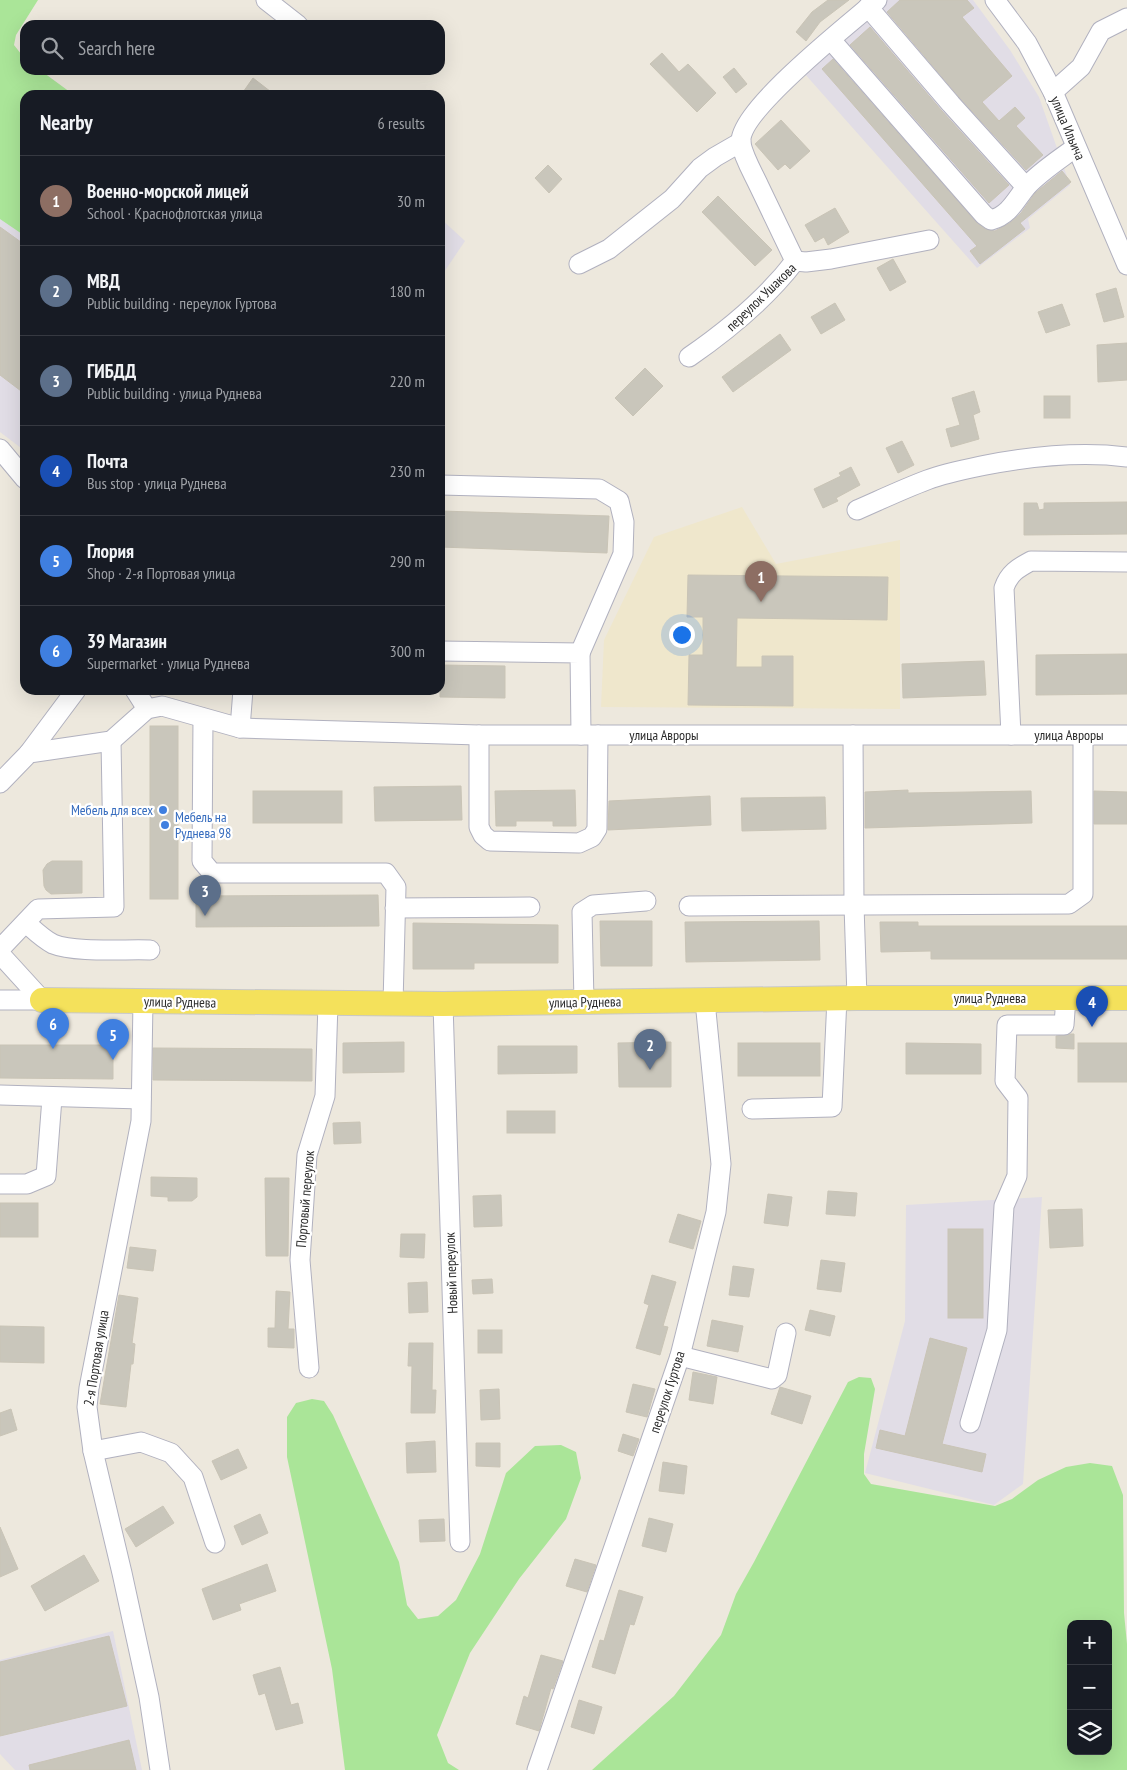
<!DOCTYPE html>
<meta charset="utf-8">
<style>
:root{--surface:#171b24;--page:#20242c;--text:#f1f3f6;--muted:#9ea1a6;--line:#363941;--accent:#9ea6fa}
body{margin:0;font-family:"PT Sans Narrow",sans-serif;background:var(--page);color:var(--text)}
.controls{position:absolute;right:15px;bottom:15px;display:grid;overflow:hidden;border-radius:10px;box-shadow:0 5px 20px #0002}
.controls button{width:45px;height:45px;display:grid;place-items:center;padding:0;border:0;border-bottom:1px solid var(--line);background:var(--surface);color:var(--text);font:25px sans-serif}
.you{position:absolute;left:681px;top:634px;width:18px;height:18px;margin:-12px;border:4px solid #fff;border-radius:50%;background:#1a73e8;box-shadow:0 0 0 8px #1a73e833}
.badge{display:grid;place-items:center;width:32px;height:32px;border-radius:50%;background:var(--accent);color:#fff;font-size:16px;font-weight:700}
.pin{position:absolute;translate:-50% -41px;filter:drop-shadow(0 1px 2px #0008)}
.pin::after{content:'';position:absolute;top:26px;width:18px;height:15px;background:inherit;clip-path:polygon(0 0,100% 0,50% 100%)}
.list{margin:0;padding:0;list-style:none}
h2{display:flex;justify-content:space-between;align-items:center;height:65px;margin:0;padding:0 20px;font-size:21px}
h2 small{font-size:16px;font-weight:400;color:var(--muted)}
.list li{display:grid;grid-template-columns:32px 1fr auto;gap:15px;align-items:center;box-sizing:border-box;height:90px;padding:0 20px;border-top:1px solid var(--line)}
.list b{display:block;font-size:19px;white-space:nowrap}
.list p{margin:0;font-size:16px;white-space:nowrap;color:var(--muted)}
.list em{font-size:16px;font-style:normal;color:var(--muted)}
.icon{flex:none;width:28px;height:28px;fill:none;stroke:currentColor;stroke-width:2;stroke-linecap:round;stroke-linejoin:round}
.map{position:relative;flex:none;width:1127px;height:1770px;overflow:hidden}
.search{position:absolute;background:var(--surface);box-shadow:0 5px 20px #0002;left:20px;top:20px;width:425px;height:55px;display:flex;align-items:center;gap:12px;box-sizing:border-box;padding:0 18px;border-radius:15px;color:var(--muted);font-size:19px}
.panel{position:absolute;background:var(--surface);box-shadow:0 5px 20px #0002;left:20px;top:90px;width:425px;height:605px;border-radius:15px}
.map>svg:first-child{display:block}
</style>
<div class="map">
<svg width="1127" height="1770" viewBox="0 0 1127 1770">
<rect width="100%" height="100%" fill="#ede8dd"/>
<!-- industrial -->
<g fill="#e1dde6">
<polygon points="888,0 973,0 1010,50 1039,97 1070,185 1028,219 1030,228 977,268 804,73"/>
<polygon points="0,209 25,226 25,451 0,432"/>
<polygon points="440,218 465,241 440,278"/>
<polygon points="1042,1197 1023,1484 994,1505 865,1473 905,1321 906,1205"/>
<polygon points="113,1631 142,1770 15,1770 0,1754 0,1660"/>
</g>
<!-- education -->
<polygon fill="#efe7cc" points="742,507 776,564 900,540 900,709 601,707 604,640 654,537"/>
<!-- green -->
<g fill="#aae598" fill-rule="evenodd">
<polygon points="0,0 38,0 16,35 14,45 25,59 25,70 40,70 74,95 25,95 25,236 0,219"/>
<path d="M859 1377 871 1378 875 1389 864 1454V1474L871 1484 995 1506 1012 1499 1038 1480 1066 1467 1090 1463 1112 1466 1123 1495 1124 1613 1127 1644V1770H592L674 1696 721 1635 736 1594 754 1562 848 1382ZM1071 1624H1108V1751H1071Z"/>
<polygon points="312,1399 324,1401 333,1415 399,1562 407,1605 418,1619 438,1616 456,1600 480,1554 506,1473 535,1446 561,1445 576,1452 581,1478 566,1519 519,1579 470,1653 437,1735 448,1763 459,1770 345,1770 332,1669 287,1457 287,1417 296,1403"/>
</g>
<!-- building -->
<g fill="#c9c6bb" stroke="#c9c4b6">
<polygon points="828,0 849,0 820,22 806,41 796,32 812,12"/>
<polygon points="900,0 967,0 974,8 962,17 1012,76 982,102 999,121 1015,107 1025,118 1016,126 1043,155 1026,170 959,97 887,12"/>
<polygon points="870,27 942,111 1009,185 989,203 850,45"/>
<polygon points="662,53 679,72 688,64 716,93 697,112 650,64"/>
<polygon points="833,59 976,222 985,229 995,231 1010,223 1021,213 1035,193 1062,171 1071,182 1020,223 1025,229 980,264 970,251 977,246 822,69"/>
<polygon points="734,68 747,84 736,93 723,77"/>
<polygon points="253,78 275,95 241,95"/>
<polygon points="781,120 810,151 790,169 785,164 778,170 755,144"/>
<polygon points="548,165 562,179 549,193 535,178"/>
<polygon points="718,196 772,250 755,266 702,212"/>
<polygon points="835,208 849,232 828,245 824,237 815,242 805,225"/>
<polygon points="0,227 25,245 25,394 0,375"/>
<polygon points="893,259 906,282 890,291 877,268"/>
<polygon points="1116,288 1124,317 1104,322 1096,294"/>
<polygon points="835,303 845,320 821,334 811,317"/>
<polygon points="1062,304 1070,325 1046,333 1038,312"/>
<polygon points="780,334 791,350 733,392 722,377"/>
<polygon points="1127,343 1127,380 1098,382 1097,345"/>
<polygon points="645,368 663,386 633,416 615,398"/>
<polygon points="974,391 980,412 973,415 979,439 951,447 946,429 960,425 952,398"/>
<rect x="1044" y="396" width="26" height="22"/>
<polygon points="902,441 914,465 898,473 886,448"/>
<polygon points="851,467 860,485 836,498 838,501 823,508 814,489 841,476 839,473"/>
<polygon points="1127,502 1127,534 1024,535 1024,503 1037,503 1039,510 1044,509 1044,503"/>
<polygon points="440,511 609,516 607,553 440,547"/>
<polygon points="688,575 888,577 887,620 737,618 736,667 762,667 762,656 793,656 793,706 688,705 689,655 703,655 703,617 687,617"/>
<polygon points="1127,654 1127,694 1036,695 1036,655"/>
<polygon points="984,661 986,695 903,698 902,664"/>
<polygon points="440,665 505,666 505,698 440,697"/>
<rect x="150" y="726" width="28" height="173"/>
<polygon points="461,786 462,820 375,821 374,787"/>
<polygon points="575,790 576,826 553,826 553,821 516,821 516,826 496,826 495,791"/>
<polygon points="908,790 908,793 1031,791 1032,823 865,828 865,792"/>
<rect x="253" y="791" width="89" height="32"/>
<polygon points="1094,791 1127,792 1127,824 1094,824"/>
<polygon points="710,796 711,825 608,830 609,801"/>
<polygon points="825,797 826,829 742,831 741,798"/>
<polygon points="52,861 82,861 82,893 51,894 46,890 44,886 43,870 47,864"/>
<polygon points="378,895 379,926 196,927 196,896"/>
<polygon points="600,921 652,921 652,966 601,966"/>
<polygon points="819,921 820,960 686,962 685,922"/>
<polygon points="880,922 918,922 918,926 1127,926 1127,959 931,959 931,951 881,952"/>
<polygon points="413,923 558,925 558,963 474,963 474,969 413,969"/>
<polygon points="1070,1034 1074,1034 1074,1049 1056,1048 1056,1036"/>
<polygon points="404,1042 404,1072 343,1073 343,1043"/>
<polygon points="671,1042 671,1087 619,1087 618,1043"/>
<rect x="738" y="1043" width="82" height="33"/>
<polygon points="906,1043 981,1044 981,1074 906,1074"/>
<rect x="1078" y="1043" width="49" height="39"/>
<polygon points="0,1045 113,1045 113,1079 0,1078"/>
<polygon points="498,1046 577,1046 577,1073 498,1074"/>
<polygon points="153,1048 312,1049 312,1081 153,1080"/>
<rect x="507" y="1111" width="48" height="22"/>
<polygon points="360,1122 361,1143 334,1144 333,1123"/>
<polygon points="151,1177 197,1178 197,1197 192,1201 168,1201 168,1197 151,1196"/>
<polygon points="265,1178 289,1178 288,1256 266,1256"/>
<polygon points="828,1191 857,1193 855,1216 826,1214"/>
<polygon points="768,1194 792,1197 788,1226 764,1223"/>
<polygon points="501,1195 502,1226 474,1227 473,1196"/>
<rect x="0" y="1203" width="38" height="34"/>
<polygon points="1082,1209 1083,1246 1050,1248 1048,1210"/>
<polygon points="678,1214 701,1221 693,1249 669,1242"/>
<rect x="948" y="1229" width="35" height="89"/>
<polygon points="401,1234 425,1234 424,1258 400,1257"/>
<polygon points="130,1247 156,1250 153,1271 127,1268"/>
<polygon points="821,1260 845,1263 841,1292 817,1289"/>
<polygon points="733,1266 754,1269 749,1297 729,1295"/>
<polygon points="652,1275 676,1282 663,1326 668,1327 660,1355 636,1348 649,1305 644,1303"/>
<polygon points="492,1279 493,1293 473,1294 472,1280"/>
<polygon points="427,1282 428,1312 409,1313 408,1283"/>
<polygon points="276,1291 290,1292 288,1329 294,1329 294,1348 268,1347 268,1328 275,1328"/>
<polygon points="119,1295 138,1298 132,1343 135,1344 133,1364 131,1364 126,1407 100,1404"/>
<polygon points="810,1310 835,1316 830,1336 805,1330"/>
<polygon points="712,1320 743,1326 738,1352 707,1346"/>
<polygon points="0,1326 44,1327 44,1363 0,1362"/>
<rect x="478" y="1330" width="24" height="23"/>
<polygon points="930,1338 967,1348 942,1444 986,1454 982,1472 876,1448 880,1430 905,1436"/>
<polygon points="409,1343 433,1343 432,1390 436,1390 435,1413 411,1413 412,1366 408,1366"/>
<polygon points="693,1372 717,1377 713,1404 689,1400"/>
<polygon points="633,1384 655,1389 647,1417 626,1412"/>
<polygon points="780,1387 811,1396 802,1424 771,1414"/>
<polygon points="499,1389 500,1419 481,1420 480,1390"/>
<polygon points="11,1409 17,1430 0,1436 0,1413"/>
<polygon points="623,1434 639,1439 633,1456 618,1451"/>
<polygon points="435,1441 436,1472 407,1473 406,1443"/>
<polygon points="476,1443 500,1443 500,1467 476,1466"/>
<polygon points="238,1449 247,1468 221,1480 212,1461"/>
<polygon points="663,1462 687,1466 684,1494 659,1491"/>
<polygon points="163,1506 174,1523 136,1547 125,1529"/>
<polygon points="260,1514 268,1533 242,1545 234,1526"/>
<polygon points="649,1518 673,1524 666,1552 642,1546"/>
<polygon points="444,1519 445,1541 420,1542 419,1520"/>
<polygon points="0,1527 18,1569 0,1577"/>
<polygon points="84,1555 99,1581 45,1611 31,1586"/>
<polygon points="575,1559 596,1565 587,1592 566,1586"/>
<polygon points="267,1564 276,1591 239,1604 241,1610 213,1620 202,1589"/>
<polygon points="619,1590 643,1597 634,1625 630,1624 615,1674 592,1667 600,1640 604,1641"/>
<polygon points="109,1636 127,1706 0,1736 0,1662"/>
<polygon points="541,1655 563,1661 553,1689 551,1688 539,1731 516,1724 524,1696 528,1698"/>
<polygon points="280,1667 291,1705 298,1703 303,1723 276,1730 265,1693 259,1695 253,1675"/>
<polygon points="579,1700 602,1707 594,1734 571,1727"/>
<polygon points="129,1740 136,1770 30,1770 29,1765"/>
</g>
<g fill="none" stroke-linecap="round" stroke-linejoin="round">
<!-- minor casing -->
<g stroke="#b1b1bf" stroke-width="21">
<g id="minor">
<polyline points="266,0 298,25"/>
<polyline points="995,0 1027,43 1053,92 1127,265"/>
<polyline points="868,7 951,104 1026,187"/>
<path d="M831 40 984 215 991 220C1010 215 1016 199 1027 186 1041 171 1060 159 1076 147"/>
<polyline points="1053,92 1081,67 1101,31 1127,18"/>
<path d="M795 261C783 236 771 211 759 186 753 173 744 158 741 144 736 112 852 22 877 0"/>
<polyline points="579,264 609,249 672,199 700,168 715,157 741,142"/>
<path d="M689 357C728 330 766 299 795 261L806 262 831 259 929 240"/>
<polyline points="0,449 25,479"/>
<polyline points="440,485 599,489 619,501 624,522 623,554 580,653"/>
<path d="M857 510C880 500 903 489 927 480 946 473 967 469 986 465 1033 456 1079 451 1127 457"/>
<polyline points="440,651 580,653 581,735"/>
<polyline points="135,690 147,709"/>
<polyline points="203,718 202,861 212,873 386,873 396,887 393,1004"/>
<polyline points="240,728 243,690"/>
<polyline points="479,735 479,827 483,835 490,841 579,843 592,837 597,829 598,735"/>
<polyline points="853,735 854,905 857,998"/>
<path d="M1011 735 1004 588C1009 573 1018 568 1031 561L1127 562"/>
<polyline points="29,753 76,690"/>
<polyline points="0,783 29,753 111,741 147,709 162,706 240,728 479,735 1127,735"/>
<polyline points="689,906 1069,904 1083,894 1083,736"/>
<polyline points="395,908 530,907"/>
<path d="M26 923C34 930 43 939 53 944 75 953 125 949 150 950"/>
<polyline points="0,949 38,909 114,907 111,741"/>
<polyline points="0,954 42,1000"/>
<polyline points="0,1000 42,1000"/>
<polyline points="143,1001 141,1121 89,1388 87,1407 93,1451 122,1573 149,1697 160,1770"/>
<polyline points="584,1002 582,912 593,905 646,901"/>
<polyline points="443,1004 460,1542"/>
<polyline points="0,1095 141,1099"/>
<polyline points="752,1109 832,1107 837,998"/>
<polyline points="0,1184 27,1184 46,1176 52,1098"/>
<polyline points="680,1356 772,1379 777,1375 786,1333"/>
<polyline points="309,1368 300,1260 307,1155 325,1096 328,1003"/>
<polyline points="970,1423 997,1330 1004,1206 1017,1176 1018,1098 1005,1081 1007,1025 1064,1025 1066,997"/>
<polyline points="93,1451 141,1442 171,1453 193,1477 215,1543"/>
<polyline points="537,1770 680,1356 716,1212 721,1164 705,1001"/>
</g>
</g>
<!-- major casing -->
<g stroke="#c8c8c8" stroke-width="26">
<polyline id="major" points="42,1000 443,1004 857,998 1127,998"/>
</g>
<!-- minor -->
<use href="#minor" stroke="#fff" stroke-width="19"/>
<!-- major -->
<use href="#major" stroke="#f4e15b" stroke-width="24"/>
</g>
<!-- markers -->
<g fill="#3f7fe0" stroke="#fff" stroke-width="2">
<circle cx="163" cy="810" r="5"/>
<circle cx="165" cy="825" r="5"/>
</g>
<g text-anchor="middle" stroke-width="4.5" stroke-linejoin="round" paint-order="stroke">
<!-- street labels -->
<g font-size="14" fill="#2b2b2b" stroke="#fff">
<text transform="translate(1068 128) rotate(67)" y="5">улица Ильича</text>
<text transform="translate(761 297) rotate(-44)" y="5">переулок Ушакова</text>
<text x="664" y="740">улица Авроры</text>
<text x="1069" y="740">улица Авроры</text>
<text x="990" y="1003">улица Руднева</text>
<text transform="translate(180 1002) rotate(1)" y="5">улица Руднева</text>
<text transform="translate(585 1002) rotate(-1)" y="5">улица Руднева</text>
<text transform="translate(305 1199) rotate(-85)" y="5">Портовый переулок</text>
<text transform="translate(451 1273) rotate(-92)" y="5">Новый переулок</text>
<text transform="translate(96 1358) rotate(-81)" y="5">2-я Портовая улица</text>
<text transform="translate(667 1392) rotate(-72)" y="5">переулок Гуртова</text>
</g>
<!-- shop labels -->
<g font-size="14" fill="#366cbe" stroke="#fff" text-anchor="end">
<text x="153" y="815">Мебель для всех</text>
<text x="175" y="822" text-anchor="start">Мебель на<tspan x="175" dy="16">Руднева 98</tspan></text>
</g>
</g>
</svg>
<div class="controls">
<button>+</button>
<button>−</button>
<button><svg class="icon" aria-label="layers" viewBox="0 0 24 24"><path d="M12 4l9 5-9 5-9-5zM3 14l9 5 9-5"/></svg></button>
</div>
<div class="you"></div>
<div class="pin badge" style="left:761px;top:602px;background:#8d6e63">1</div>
<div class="pin badge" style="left:650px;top:1070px;background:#5c6f8a">2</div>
<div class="pin badge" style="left:205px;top:916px;background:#5c6f8a">3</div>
<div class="pin badge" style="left:1092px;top:1027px;background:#1a4fb4">4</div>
<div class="pin badge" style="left:113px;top:1060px;background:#3f7fe0">5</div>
<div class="pin badge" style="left:53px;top:1049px;background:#3f7fe0">6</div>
<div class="search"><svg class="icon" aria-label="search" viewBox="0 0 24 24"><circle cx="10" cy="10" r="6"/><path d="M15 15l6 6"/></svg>Search here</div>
<section class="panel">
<h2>Nearby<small>6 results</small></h2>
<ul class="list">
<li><span class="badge" style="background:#8d6e63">1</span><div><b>Военно-морской лицей</b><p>School · Краснофлотская улица</p></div><em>30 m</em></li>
<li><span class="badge" style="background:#5c6f8a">2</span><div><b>МВД</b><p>Public building · переулок Гуртова</p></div><em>180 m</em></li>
<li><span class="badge" style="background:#5c6f8a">3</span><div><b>ГИБДД</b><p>Public building · улица Руднева</p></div><em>220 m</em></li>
<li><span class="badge" style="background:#1a4fb4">4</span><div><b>Почта</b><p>Bus stop · улица Руднева</p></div><em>230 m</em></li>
<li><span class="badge" style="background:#3f7fe0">5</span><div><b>Глория</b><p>Shop · 2-я Портовая улица</p></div><em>290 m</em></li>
<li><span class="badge" style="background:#3f7fe0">6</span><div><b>39 Магазин</b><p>Supermarket · улица Руднева</p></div><em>300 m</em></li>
</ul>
</section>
</div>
